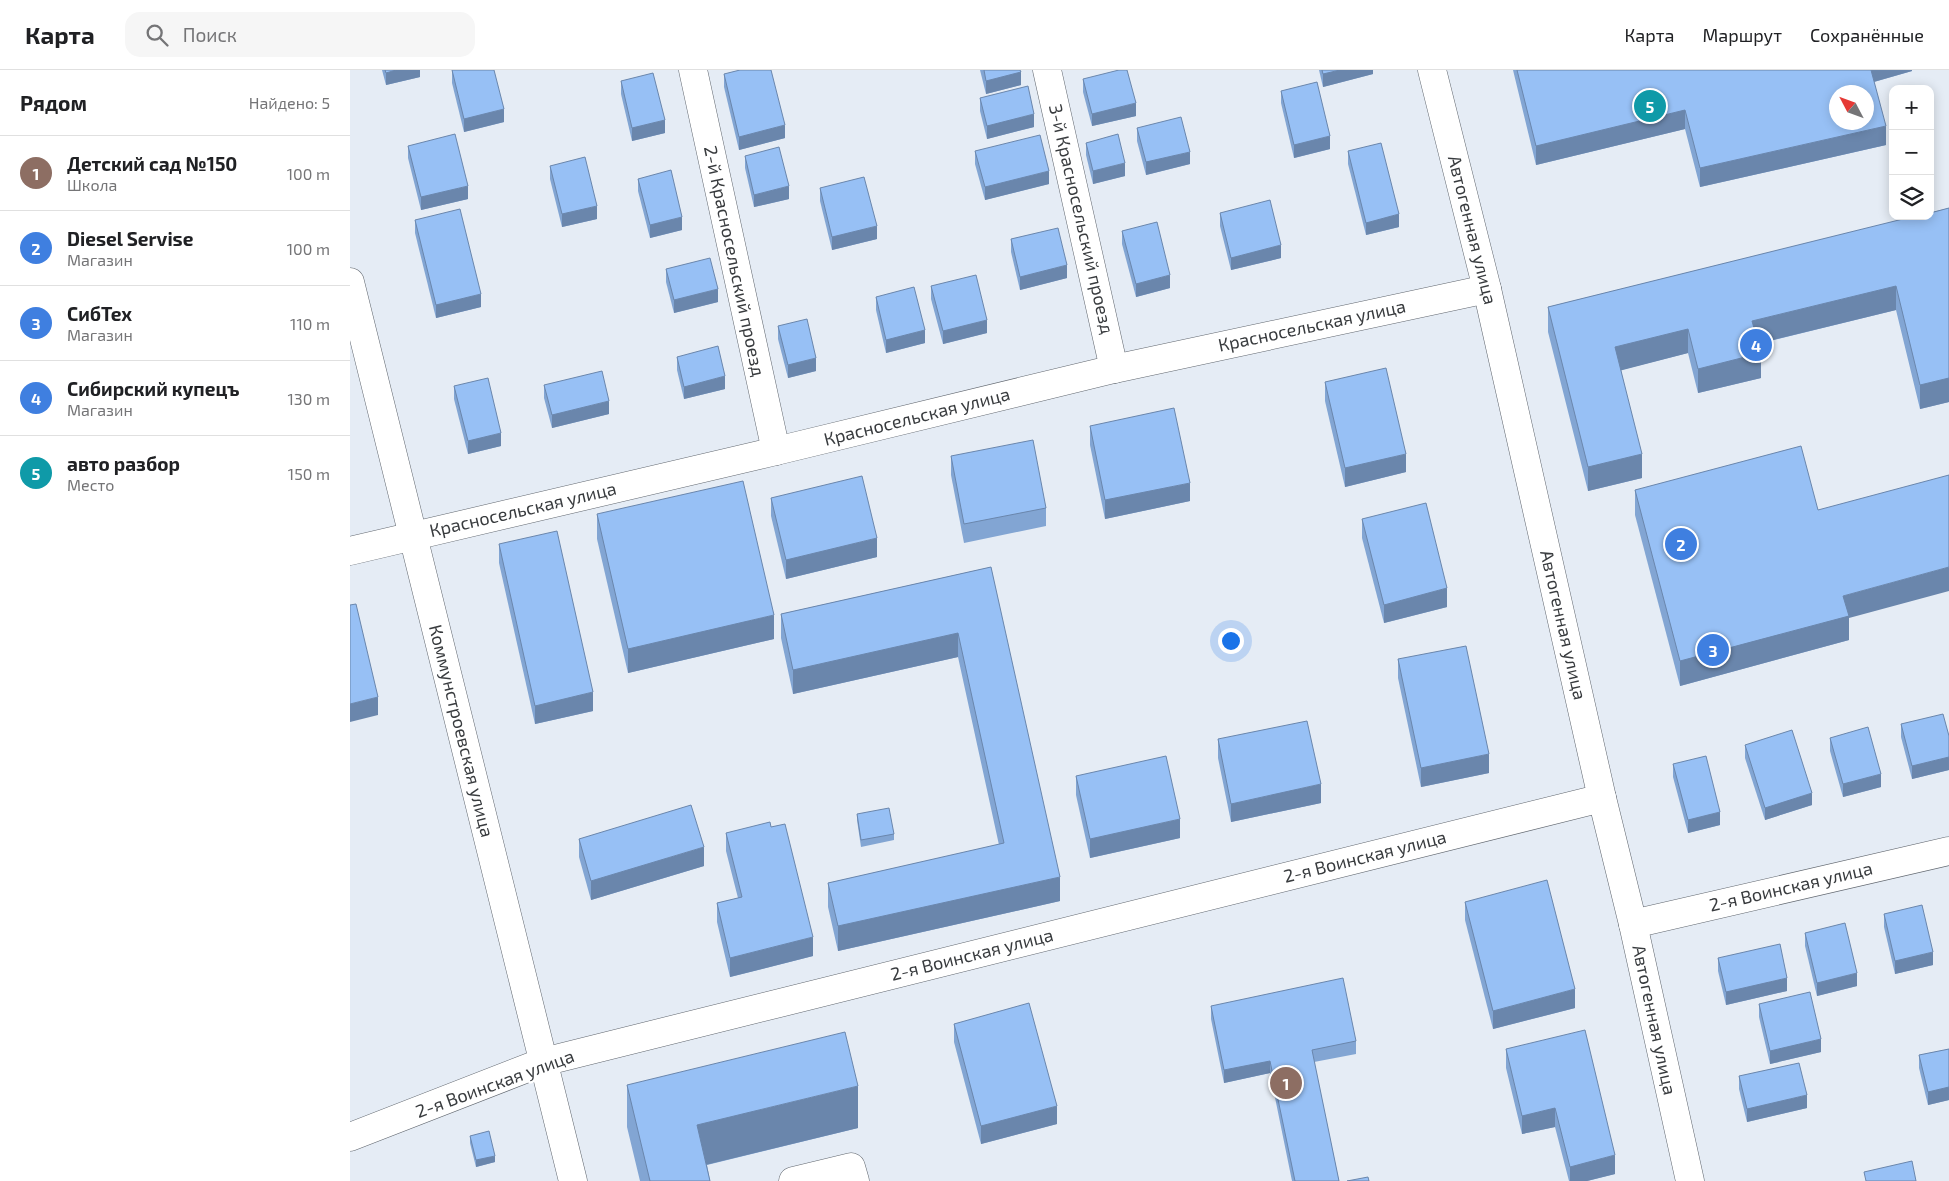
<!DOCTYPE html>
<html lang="ru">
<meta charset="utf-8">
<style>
:root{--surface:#fff;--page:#f6f6f6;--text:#202124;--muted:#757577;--line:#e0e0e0;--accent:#74572b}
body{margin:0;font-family:"Exo 2",sans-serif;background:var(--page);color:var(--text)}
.controls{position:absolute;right:15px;top:15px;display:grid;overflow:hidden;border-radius:10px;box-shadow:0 2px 12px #0003}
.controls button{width:45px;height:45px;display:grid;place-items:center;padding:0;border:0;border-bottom:1px solid var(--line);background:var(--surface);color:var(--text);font:25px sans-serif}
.compass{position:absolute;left:1479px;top:15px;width:45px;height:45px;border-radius:50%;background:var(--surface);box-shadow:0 2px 12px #0003;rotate:311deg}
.you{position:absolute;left:880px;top:570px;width:18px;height:18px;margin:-12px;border:4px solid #fff;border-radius:50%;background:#1a73e8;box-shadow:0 0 0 8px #1a73e833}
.badge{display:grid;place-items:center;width:32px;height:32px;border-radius:50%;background:var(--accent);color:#fff;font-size:16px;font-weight:700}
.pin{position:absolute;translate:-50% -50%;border:2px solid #fff;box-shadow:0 1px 5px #0006}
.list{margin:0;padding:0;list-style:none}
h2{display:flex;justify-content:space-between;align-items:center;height:65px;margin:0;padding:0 20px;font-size:21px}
h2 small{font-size:16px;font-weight:400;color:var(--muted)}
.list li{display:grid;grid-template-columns:32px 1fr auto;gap:15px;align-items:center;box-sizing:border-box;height:75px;padding:0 20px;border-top:1px solid var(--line)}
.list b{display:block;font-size:19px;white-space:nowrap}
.list p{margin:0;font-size:16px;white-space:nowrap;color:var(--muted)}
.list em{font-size:16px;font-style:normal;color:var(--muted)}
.icon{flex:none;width:28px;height:28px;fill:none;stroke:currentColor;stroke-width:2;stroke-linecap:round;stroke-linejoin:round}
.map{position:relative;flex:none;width:1599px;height:1111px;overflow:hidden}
header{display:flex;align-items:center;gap:30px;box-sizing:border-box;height:70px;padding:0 25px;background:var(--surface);border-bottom:1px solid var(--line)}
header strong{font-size:24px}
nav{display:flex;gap:28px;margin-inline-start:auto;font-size:18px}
.search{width:350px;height:45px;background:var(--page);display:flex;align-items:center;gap:12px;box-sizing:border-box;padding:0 18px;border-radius:15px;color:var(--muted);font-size:19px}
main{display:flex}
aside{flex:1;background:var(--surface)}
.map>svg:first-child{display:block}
</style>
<header>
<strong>Карта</strong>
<div class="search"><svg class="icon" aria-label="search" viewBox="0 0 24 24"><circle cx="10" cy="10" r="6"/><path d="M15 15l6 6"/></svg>Поиск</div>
<nav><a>Карта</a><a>Маршрут</a><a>Сохранённые</a></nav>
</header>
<main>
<aside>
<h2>Рядом<small>Найдено: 5</small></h2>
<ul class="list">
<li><span class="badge" style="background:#8d6e63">1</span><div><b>Детский сад №150</b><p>Школа</p></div><em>100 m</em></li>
<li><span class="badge" style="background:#3f7fe0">2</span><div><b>Diesel Servise</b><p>Магазин</p></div><em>100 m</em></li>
<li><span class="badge" style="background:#3f7fe0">3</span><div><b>СибТех</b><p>Магазин</p></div><em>110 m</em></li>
<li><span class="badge" style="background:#3f7fe0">4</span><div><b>Сибирский купецъ</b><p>Магазин</p></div><em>130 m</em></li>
<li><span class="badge" style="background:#0f9aa8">5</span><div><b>авто разбор</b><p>Место</p></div><em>150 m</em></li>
</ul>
</aside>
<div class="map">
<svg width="1599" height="1111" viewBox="0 0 1599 1111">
<rect width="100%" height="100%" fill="#e5ecf5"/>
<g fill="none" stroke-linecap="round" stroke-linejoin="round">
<!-- minor casing -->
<g stroke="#61676f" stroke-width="29">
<g id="minor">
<polyline points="343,0 426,381"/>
<polyline points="697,0 764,299"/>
<polyline points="1082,0 1137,219 1252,728 1283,854 1340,1111"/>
<polyline points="0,212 223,1111"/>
<polyline points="0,481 426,381 764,299 1137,219"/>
<polyline points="1283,854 1599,781"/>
<polyline points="0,1067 193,992 1252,728"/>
<polyline points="443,1111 501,1097 505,1111"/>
</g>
</g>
<!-- minor -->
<use href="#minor" stroke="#fff" stroke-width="28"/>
</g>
<!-- wall -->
<g fill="#82a5d3">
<polygon points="32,0 70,0 70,7 36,15"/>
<polygon points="102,0 154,52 114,62 102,13"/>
<polygon points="630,0 670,0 671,15 636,24"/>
<polygon points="969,0 1023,0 1023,4 973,17"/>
<polygon points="1163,0 1562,0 1562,1 1524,12 1536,75 1350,117 1335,59 1186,95"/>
<polygon points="374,4 435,68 389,80 374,17"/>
<polygon points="733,9 786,46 742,56 733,22"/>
<polygon points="271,11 315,63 282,71 271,24"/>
<polygon points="931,21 980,79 944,88 931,33"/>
<polygon points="630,28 684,57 637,69 630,41"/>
<polygon points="787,58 840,94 796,105 787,71"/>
<polygon points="736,73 775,106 743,114 736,85"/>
<polygon points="58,76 118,129 71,140 58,88"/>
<polygon points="625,81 699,114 635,130 625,94"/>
<polygon points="998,81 1049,157 1016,165 998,94"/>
<polygon points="395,86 439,129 404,137 395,98"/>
<polygon points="200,96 247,149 212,157 200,109"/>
<polygon points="288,109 332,160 300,168 288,121"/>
<polygon points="470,118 527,169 482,180 470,131"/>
<polygon points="1599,138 1599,332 1570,339 1546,240 1408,274 1411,308 1348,323 1338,283 1271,300 1292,408 1238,421 1198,262 1198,237"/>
<polygon points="870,143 931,188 881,200 870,156"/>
<polygon points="65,150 131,237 86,248 65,163"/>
<polygon points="772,161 820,218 786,227 772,174"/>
<polygon points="661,169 717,208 670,220 661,182"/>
<polygon points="316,199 368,232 324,243 316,212"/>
<polygon points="581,216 637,263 593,274 581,229"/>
<polygon points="526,227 575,273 536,283 526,240"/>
<polygon points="428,256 466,301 438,308 428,269"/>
<polygon points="327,287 375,319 334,329 327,300"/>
<polygon points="975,312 1056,402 995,417 975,331"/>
<polygon points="194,315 259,344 202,358 194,328"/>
<polygon points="104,316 151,376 118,384 104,329"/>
<polygon points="740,356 840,431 755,449 740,375"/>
<polygon points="601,386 696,438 696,456 614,473 601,405"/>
<polygon points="1285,420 1468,440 1499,548 1499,570 1330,616 1285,445"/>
<polygon points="421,428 527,487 436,509 421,446"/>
<polygon points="247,444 424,569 278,603 247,469"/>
<polygon points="1012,449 1097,537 1034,553 1012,468"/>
<polygon points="149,474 243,641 185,654 149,493"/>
<polygon points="641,497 710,831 488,881 478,837 478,813 649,775 608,587 443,624 431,568 431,544"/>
<polygon points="1048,589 1139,703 1071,717 1048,608"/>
<polygon points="1551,654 1599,666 1599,700 1562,709 1551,667"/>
<polygon points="1480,668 1531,717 1493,727 1480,681"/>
<polygon points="868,669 971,733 881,752 868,688"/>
<polygon points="1395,675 1462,735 1415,750 1395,688"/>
<polygon points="1323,694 1370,755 1338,763 1323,707"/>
<polygon points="726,706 830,768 740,788 726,725"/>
<polygon points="507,744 544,764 544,770 511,777 507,750"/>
<polygon points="376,763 463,886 380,907 367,852 367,833 388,828 376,781"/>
<polygon points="229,769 354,796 241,830 229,787"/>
<polygon points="1115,832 1225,938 1143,959 1115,850"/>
<polygon points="1534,844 1583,895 1545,904 1534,857"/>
<polygon points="1455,863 1507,916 1467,926 1455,876"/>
<polygon points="1368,888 1437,921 1376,935 1368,901"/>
<polygon points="1409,934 1471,982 1420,994 1409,947"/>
<polygon points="861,936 1006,971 1006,984 964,992 989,1111 942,1111 920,1003 874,1013 861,949"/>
<polygon points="604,954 707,1054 631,1074 604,972"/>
<polygon points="1156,979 1265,1104 1237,1111 1219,1111 1205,1057 1172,1064 1156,998"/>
<polygon points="1599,979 1599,1030 1578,1035 1569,998 1569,985"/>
<polygon points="1389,1006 1457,1038 1397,1052 1389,1019"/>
<polygon points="277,1015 508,1058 357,1095 360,1111 290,1111 277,1057"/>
<polygon points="120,1066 145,1092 126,1097 120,1073"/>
</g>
<!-- shaded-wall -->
<g fill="#6a86ac">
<polygon points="46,0 70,0 70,7 36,15 36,3"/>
<polygon points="990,0 1023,0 1023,4 973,17 973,4"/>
<polygon points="1520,0 1562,0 1562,1 1520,13"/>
<polygon points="671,2 671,15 636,24 636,11"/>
<polygon points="786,33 786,46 742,56 742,44"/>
<polygon points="154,39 154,52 114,62 114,49"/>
<polygon points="1335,40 1335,59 1186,95 1186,76"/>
<polygon points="684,44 684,57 637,69 637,56"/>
<polygon points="315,50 315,63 282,71 282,58"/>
<polygon points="435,55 435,68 389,80 389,67"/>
<polygon points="1536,56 1536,75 1350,117 1350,98"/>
<polygon points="980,66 980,79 944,88 944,75"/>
<polygon points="840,82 840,94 796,105 796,92"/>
<polygon points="775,93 775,106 743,114 743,101"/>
<polygon points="699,101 699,114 635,130 635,117"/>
<polygon points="118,116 118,129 71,140 71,127"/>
<polygon points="439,116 439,129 404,137 404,125"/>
<polygon points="247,136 247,149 212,157 212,144"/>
<polygon points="1049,144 1049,157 1016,165 1016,153"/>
<polygon points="332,147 332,160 300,168 300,155"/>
<polygon points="527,156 527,169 482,180 482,167"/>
<polygon points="931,175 931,188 881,200 881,188"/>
<polygon points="717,195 717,208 670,220 670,207"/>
<polygon points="820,205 820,218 786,227 786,214"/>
<polygon points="1546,216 1546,240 1402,275 1402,251"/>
<polygon points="368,219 368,232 324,243 324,230"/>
<polygon points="131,224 131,237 86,248 86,235"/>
<polygon points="637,250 637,263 593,274 593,261"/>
<polygon points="1338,259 1338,283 1265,302 1265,277"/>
<polygon points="575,260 575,273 536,283 536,270"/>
<polygon points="1411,283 1411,308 1348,323 1348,299"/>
<polygon points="466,288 466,301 438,308 438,295"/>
<polygon points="375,306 375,319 334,329 334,317"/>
<polygon points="1599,308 1599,332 1570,339 1570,315"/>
<polygon points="259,331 259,344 202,358 202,345"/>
<polygon points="151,363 151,376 118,384 118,371"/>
<polygon points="1056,384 1056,402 995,417 995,398"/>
<polygon points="1292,384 1292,408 1238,421 1238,397"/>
<polygon points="840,413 840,431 755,449 755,430"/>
<polygon points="527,468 527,487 436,509 436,490"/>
<polygon points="1599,497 1599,521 1499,548 1499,570 1330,616 1330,591 1493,526"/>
<polygon points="1097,518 1097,537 1034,553 1034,535"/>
<polygon points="424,545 424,569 278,603 278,579"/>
<polygon points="608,563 608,587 443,624 443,600"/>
<polygon points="243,622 243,641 185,654 185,636"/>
<polygon points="28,627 28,645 0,652 0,634"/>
<polygon points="1139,684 1139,703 1071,717 1071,698"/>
<polygon points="1599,687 1599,700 1562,709 1562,696"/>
<polygon points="1531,704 1531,717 1493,727 1493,714"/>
<polygon points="971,714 971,733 881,752 881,734"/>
<polygon points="1462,723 1462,735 1415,750 1415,738"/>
<polygon points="1370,742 1370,755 1338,763 1338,750"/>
<polygon points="830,749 830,768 740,788 740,769"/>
<polygon points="354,777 354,796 241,830 241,811"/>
<polygon points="710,807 710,831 488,881 488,856"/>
<polygon points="463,867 463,886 380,907 380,888"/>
<polygon points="1583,882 1583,895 1545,904 1545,891"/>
<polygon points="1507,903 1507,916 1467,926 1467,913"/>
<polygon points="1437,908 1437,921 1376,935 1376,922"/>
<polygon points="1225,919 1225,938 1143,959 1143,941"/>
<polygon points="1471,969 1471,982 1420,994 1420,981"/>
<polygon points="920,991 920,1003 874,1013 874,1000"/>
<polygon points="508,1016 508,1058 347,1097 347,1055"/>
<polygon points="1599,1017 1599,1030 1578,1035 1578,1022"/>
<polygon points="1457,1025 1457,1038 1397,1052 1397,1039"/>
<polygon points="707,1036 707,1054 631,1074 631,1056"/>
<polygon points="1205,1038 1205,1057 1172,1064 1172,1046"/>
<polygon points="1265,1085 1265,1104 1237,1111 1220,1111 1220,1097"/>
<polygon points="145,1086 145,1092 126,1097 126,1090"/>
</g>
<!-- building -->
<g fill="#97c0f5" stroke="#6a86ac" fill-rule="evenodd">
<polygon points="35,0 46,0 36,3"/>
<polygon points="102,0 144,0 154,39 114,49"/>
<polygon points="390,0 421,0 435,55 389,67 374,4"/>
<polygon points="634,0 670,0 671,2 636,11"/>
<polygon points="769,0 777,0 786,33 742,44 733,9"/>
<polygon points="972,0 990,0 973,4"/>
<path d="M1167 0H1521L1536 56 1350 98 1335 40 1186 76ZM1486 22H1516V52H1486Z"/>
<polygon points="303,3 315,50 282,58 271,11"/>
<polygon points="967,12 980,66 944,75 931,21"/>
<polygon points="678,16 684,44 637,56 630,28"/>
<polygon points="831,47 840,82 796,92 787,58"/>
<polygon points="105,64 118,116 71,127 58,76"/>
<polygon points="768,64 775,93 743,101 736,73"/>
<polygon points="690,65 699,101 635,117 625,81"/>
<polygon points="1031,73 1049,144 1016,153 998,81"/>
<polygon points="429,77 439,116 404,125 395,86"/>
<polygon points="235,87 247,136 212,144 200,96"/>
<polygon points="321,100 332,147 300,155 288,109"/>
<polygon points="514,107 527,156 482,167 470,118"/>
<polygon points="920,130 931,175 881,188 870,143"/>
<polygon points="1599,138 1599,308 1570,315 1546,216 1402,251 1411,283 1348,299 1338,259 1265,277 1292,384 1238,397 1198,237 1565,146 1580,146 1580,143"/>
<polygon points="110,139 131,224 86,235 65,150"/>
<polygon points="807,152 820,205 786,214 772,161"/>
<polygon points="708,158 717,195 670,207 661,169"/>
<polygon points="360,188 368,219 324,230 316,199"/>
<polygon points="626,205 637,250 593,261 581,216"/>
<polygon points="564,217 575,260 536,270 526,227"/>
<polygon points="457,249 466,288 438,295 428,256"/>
<polygon points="368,276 375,306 334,317 327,287"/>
<polygon points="1036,298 1056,384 995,398 975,312"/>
<polygon points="252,301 259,331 202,345 194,315"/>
<polygon points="138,308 151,363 118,371 104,316"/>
<polygon points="824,338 840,413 755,430 740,356"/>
<polygon points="683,370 696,438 614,454 601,386"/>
<polygon points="1451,376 1468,440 1599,405 1599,497 1493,526 1499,546 1330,591 1285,420"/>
<polygon points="512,406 527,468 436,490 421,428"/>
<polygon points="393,411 424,545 278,579 247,444"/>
<polygon points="1076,433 1097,518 1034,535 1012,449"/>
<polygon points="207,461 243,622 185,636 149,474"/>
<polygon points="641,497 710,807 488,856 478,813 654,773 608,563 443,600 431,544"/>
<polygon points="6,534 28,627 0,634 0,535"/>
<polygon points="1116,576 1139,684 1071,698 1048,589"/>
<polygon points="1593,644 1599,666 1599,687 1562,696 1551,654"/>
<polygon points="957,651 971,714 881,734 868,669"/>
<polygon points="1518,657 1531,704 1493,714 1480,668"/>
<polygon points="1442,660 1462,723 1415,738 1395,675"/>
<polygon points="816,686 830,749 740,769 726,706"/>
<polygon points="1356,686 1370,742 1338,750 1323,694"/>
<polygon points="341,735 354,777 241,811 229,769"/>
<polygon points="539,738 544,764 511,770 507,744"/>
<polygon points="420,752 421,757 435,754 463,867 380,888 367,833 392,827 376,763"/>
<polygon points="1197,810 1225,919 1143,941 1115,832"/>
<polygon points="1572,835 1583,882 1545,891 1534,844"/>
<polygon points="1495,853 1507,903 1467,913 1455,863"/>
<polygon points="1430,874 1437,908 1376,922 1368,888"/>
<polygon points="993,908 1006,971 962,980 989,1111 945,1111 920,991 874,1000 861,936"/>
<polygon points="1460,922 1471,969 1420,981 1409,934"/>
<polygon points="679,933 707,1036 631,1056 604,954"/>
<polygon points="1235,960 1265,1085 1220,1097 1205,1038 1172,1046 1156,979"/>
<polygon points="495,962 508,1016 347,1055 360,1111 300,1111 277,1015"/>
<polygon points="1599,979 1599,1017 1578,1022 1569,985"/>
<polygon points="1449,993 1457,1025 1397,1039 1389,1006"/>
<polygon points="139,1061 145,1086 126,1090 120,1066"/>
<polygon points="1562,1091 1566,1111 1516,1111 1514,1102"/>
<polygon points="1018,1107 1019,1111 997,1111"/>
</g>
<g text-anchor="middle" stroke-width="4.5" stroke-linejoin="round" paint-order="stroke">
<!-- street labels -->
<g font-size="18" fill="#383b3e" stroke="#fff">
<text transform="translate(731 149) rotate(77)" y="6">3-й Красносельский проезд</text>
<text transform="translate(1122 160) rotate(76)" y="6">Автогенная улица</text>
<text transform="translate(384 191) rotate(78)" y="6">2-й Красносельский проезд</text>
<text transform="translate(962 256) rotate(-12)" y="6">Красносельская улица</text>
<text transform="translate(567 347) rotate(-14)" y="6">Красносельская улица</text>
<text transform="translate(173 440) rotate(-13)" y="6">Красносельская улица</text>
<text transform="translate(1213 555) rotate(77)" y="6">Автогенная улица</text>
<text transform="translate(111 661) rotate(76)" y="6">Коммунстроевская улица</text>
<text transform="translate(1015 787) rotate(-14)" y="6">2-я Воинская улица</text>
<text transform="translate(1441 817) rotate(-13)" y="6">2-я Воинская улица</text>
<text transform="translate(622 885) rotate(-14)" y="6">2-я Воинская улица</text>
<text transform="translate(1304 950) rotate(78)" y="6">Автогенная улица</text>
<text transform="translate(145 1014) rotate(-20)" y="6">2-я Воинская улица</text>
</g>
</g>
</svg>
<div class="controls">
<button>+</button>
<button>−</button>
<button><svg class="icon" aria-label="layers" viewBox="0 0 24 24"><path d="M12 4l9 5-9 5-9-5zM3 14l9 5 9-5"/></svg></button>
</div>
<svg class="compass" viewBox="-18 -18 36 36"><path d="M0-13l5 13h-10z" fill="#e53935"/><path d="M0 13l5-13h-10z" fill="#757577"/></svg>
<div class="you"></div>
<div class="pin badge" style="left:936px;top:1013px;background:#8d6e63">1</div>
<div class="pin badge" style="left:1331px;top:474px;background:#3f7fe0">2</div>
<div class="pin badge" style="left:1363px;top:580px;background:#3f7fe0">3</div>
<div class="pin badge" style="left:1406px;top:275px;background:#3f7fe0">4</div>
<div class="pin badge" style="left:1300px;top:36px;background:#0f9aa8">5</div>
</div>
</main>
